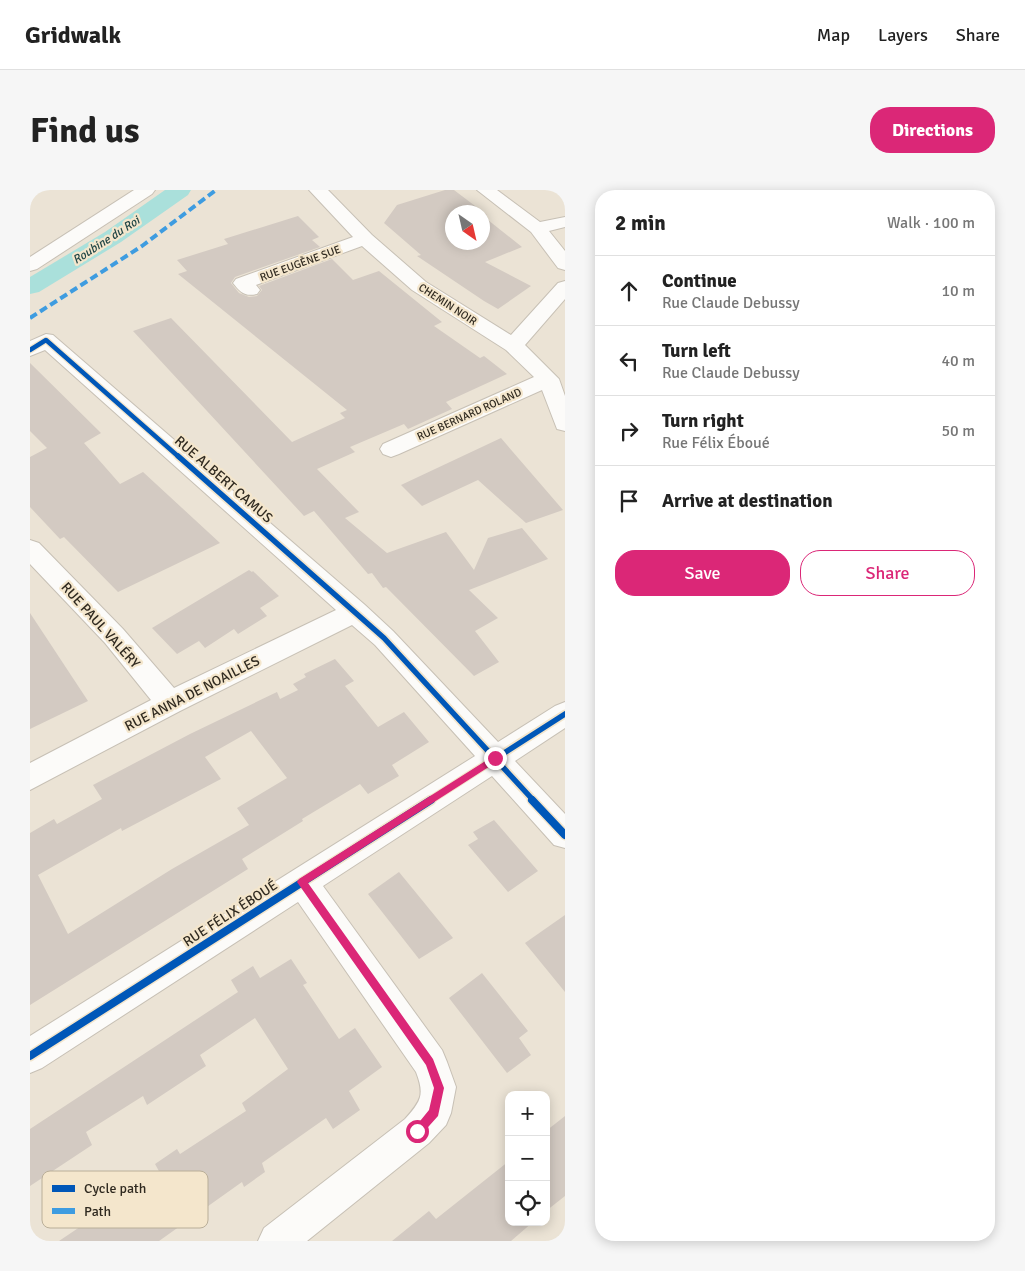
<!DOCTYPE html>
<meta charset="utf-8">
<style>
:root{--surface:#fff;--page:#f6f6f6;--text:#222;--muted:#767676;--line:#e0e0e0;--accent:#db2777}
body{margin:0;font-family:Signika,sans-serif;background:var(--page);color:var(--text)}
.controls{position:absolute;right:15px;bottom:15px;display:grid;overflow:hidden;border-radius:10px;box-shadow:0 2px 12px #0003}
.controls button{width:45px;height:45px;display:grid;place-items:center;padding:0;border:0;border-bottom:1px solid var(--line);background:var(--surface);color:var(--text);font:25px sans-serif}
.compass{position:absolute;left:415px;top:15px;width:45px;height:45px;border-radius:50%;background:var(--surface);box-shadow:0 2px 12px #0003;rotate:146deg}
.stop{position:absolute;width:15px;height:15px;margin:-11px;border:4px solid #db2777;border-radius:50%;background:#fff}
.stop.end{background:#db2777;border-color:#fff;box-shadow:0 1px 5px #0008}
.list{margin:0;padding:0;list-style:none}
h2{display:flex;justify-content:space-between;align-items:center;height:65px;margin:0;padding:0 20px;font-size:21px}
h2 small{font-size:16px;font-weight:400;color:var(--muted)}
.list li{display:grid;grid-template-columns:32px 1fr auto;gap:15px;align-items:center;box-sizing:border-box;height:70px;padding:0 20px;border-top:1px solid var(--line)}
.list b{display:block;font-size:19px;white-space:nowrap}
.list p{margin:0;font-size:16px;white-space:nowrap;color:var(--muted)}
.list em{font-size:16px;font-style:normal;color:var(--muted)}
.actions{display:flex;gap:10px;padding:15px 20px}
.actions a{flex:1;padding:11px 0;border:1px solid var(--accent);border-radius:20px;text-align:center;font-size:18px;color:var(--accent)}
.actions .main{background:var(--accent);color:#fff}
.icon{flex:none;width:28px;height:28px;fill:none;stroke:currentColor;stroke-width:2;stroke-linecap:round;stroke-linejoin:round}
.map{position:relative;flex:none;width:535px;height:1051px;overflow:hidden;border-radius:20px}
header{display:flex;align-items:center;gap:30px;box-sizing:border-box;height:70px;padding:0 25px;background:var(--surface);border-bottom:1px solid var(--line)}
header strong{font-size:24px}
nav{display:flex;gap:28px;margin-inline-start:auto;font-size:18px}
.intro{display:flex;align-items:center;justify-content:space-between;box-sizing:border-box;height:120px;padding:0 30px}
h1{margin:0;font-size:35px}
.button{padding:12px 22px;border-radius:20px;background:var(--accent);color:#fff;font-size:18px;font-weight:700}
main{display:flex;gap:30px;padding:0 30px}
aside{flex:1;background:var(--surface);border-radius:20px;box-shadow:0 2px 12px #0003}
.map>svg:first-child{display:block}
</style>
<header>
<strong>Gridwalk</strong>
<nav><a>Map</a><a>Layers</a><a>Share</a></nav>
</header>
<div class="intro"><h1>Find us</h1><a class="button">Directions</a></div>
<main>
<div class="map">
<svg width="535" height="1051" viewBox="0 0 535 1051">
<rect width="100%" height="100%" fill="#ebe3d5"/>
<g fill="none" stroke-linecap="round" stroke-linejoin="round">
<!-- canal -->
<polygon fill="#aae0db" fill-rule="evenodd" points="135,0 161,0 158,5 91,52 9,102 0,104 0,87 75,42"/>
</g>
<!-- building -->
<g fill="#d3cac2" fill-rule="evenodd">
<path d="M415 0H424L457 25 453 26 492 57 455 72 501 96 468 119 454 111 387 66 391 65 354 33 367 15ZM422 22H452V52H422Z"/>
<polygon points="268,26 289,47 282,50 290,57 205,87 201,93 209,103 219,107 227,106 232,100 229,96 302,69 323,90 349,81 412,132 404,136 450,168 454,166 477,184 416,212 422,219 378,239 374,234 320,257 325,262 287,279 329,322 315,328 357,363 416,342 444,380 458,348 492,338 518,369 439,400 468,428 445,441 469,472 444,486 356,397 353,398 342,383 338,384 284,321 274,326 103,141 141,128 262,252 315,228 310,223 317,220 148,84 157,81 147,70 198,54 194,49"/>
<polygon points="0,173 71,243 54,253 90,294 113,282 190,353 88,402 34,347 30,349 0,317 0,267 17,258 0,241"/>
<polygon points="471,248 533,320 496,333 448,290 392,316 371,295"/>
<polygon points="219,380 222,382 223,381 249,406 230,418 237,426 208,444 204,439 175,458 169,451 147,464 122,438"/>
<polygon points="0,423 58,511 0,539"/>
<path d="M305 469 324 491 315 496 348 537 374 522 399 552 362 575 369 586 338 604 330 594 272 629 273 631 212 669 218 679 0 815V643L24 629 27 634 72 609 63 595 160 544 247 502 250 509 268 500 263 494 276 487 274 484ZM221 541 257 588 207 618 219 635 142 679 38 744 8 685 91 638 92 641 191 589 175 567Z"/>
<polygon points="464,630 508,681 478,702 438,655 448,649 443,642"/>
<polygon points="369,682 423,748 389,769 338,704"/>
<polygon points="535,725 535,802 495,753"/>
<polygon points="261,769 277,793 273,795 309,849 325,838 352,877 319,901 330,920 303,939 296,928 232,973 235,982 214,997 212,992 129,1051 29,1051 130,983 125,974 147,959 150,964 216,921 212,913 258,879 225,828 170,865 176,876 117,915 113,906 56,942 62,955 0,996 0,939 208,802 201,790 223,776 230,788"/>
<polygon points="452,783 498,841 489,848 501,865 477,883 419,808"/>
<polygon points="535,926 535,1006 516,1021 516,941"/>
<polygon points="479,971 479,1032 503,1032 481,1051 362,1051 399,1021 406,1029"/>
</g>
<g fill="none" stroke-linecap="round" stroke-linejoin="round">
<!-- minor casing -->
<g stroke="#c7c0b5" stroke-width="2">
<g id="minor">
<polygon points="104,0 125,0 122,4 7,79 0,81 0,67"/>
<path d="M279 0H298L342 45 396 92 481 145 528 93 535 91V109L495 155 529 189 535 206V241L527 239 512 200 369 264 361 267 353 264 350 259 353 254 504 187 476 160 382 100 332 56 226 95 230 100 227 104C215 107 210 102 203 93L206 89 323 47Z"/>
<polygon points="447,0 467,0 510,32 535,27 535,37 519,41 535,61 535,80 528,78 501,42"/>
<path d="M16 144 23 145 335 415 363 441 468 552 525 516 535 512V538L485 571 535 624V658L524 655 462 586 293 696 412 860 417 872 426 897 421 923 416 935 399 953 277 1051H228L234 1038 375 929C391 911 395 905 386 882L268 712 12 878 0 883V846L445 566 345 455 322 435 150 521 0 600V573L121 510 75 453 0 374V350L9 353 93 439 144 498 306 420 15 160 0 166V151Z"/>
</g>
</g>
<!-- minor -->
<use href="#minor" fill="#fcfbf9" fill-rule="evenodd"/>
<!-- quiet -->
<polyline stroke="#3e9ce0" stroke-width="4" stroke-dasharray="8 4" stroke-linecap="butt" points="0,128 112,56 186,0"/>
<!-- cycleway-far2 casing -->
<g stroke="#f4e6cc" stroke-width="7">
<polyline id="cycleway-far2" points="0,160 16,150 150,268"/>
</g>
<!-- cycleway-far1 casing -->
<g stroke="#f4e6cc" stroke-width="9">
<g id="cycleway-far1">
<polyline points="148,266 354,448 504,611"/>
<polyline points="399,611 535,524"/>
</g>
</g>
<!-- cycleway casing -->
<g stroke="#f4e6cc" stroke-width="11">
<g id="cycleway">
<polyline points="502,610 535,645"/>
<polyline points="0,866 401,610"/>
</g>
</g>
<!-- cycleway-far2 -->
<use href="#cycleway-far2" stroke="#0057b8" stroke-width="4.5"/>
<!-- cycleway-far1 -->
<use href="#cycleway-far1" stroke="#0057b8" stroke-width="5.5"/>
<!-- cycleway -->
<use href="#cycleway" stroke="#0057b8" stroke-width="8"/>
</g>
<!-- route -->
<polygon fill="#db2777" points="465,565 469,568 468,571 278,693 403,869 414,898 408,926 391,945 387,946 384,945 382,941 399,920 404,898 396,875 267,692 269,689"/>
<g text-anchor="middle" stroke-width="4.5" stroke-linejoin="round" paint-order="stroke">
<!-- far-street labels -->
<g font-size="11" fill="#302a20" stroke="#f4e6cc">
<text transform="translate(270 73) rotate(-20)" y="4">RUE EUGÈNE SUE</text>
<text transform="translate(418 114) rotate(33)" y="4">CHEMIN NOIR</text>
<text transform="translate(439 224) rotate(-24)" y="4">RUE BERNARD ROLAND</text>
</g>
<!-- far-water labels -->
<g font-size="12" font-style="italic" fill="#204646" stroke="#f4e6cc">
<text transform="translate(76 50) rotate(-33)" y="4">Roubine du Roi</text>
</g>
<!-- street labels -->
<g font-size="14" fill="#302a20" stroke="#f4e6cc">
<text transform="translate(194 289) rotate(41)" y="5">RUE ALBERT CAMUS</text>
<text transform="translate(71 435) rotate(48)" y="5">RUE PAUL VALÉRY</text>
<text transform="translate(162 503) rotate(-27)" y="5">RUE ANNA DE NOAILLES</text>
<text transform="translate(200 723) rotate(-33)" y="5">RUE FÉLIX ÉBOUÉ</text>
</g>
</g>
<!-- legend -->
<rect x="12" y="981" width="166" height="57" rx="8" fill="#f4e6cc" stroke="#b9ae98" stroke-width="1"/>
<rect x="22" y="995" width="23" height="7" fill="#0057b8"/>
<rect x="22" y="1018" width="23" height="6" fill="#3e9ce0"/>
<g font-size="14" fill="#302a20">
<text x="54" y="1003">Cycle path</text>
<text x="54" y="1026">Path</text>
</g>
</svg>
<div class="controls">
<button>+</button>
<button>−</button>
<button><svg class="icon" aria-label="locate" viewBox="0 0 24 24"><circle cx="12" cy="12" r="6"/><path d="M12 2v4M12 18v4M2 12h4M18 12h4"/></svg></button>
</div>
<svg class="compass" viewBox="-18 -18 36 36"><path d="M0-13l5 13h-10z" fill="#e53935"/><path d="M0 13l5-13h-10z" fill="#767676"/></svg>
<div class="stop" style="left:387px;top:941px"></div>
<div class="stop end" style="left:465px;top:568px"></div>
</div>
<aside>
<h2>2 min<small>Walk · 100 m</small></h2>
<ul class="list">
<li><svg class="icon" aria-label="ahead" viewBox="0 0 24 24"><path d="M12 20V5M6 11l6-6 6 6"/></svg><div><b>Continue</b><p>Rue Claude Debussy</p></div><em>10 m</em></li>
<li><svg class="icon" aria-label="left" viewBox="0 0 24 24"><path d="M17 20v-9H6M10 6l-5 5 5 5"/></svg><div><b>Turn left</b><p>Rue Claude Debussy</p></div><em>40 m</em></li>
<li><svg class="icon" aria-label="right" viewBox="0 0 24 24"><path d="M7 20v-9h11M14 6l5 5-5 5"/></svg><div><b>Turn right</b><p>Rue Félix Éboué</p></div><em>50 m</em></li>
<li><svg class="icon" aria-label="arrive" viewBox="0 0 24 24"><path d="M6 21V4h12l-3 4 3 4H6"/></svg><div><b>Arrive at destination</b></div></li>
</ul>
<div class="actions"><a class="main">Save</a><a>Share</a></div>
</aside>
</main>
